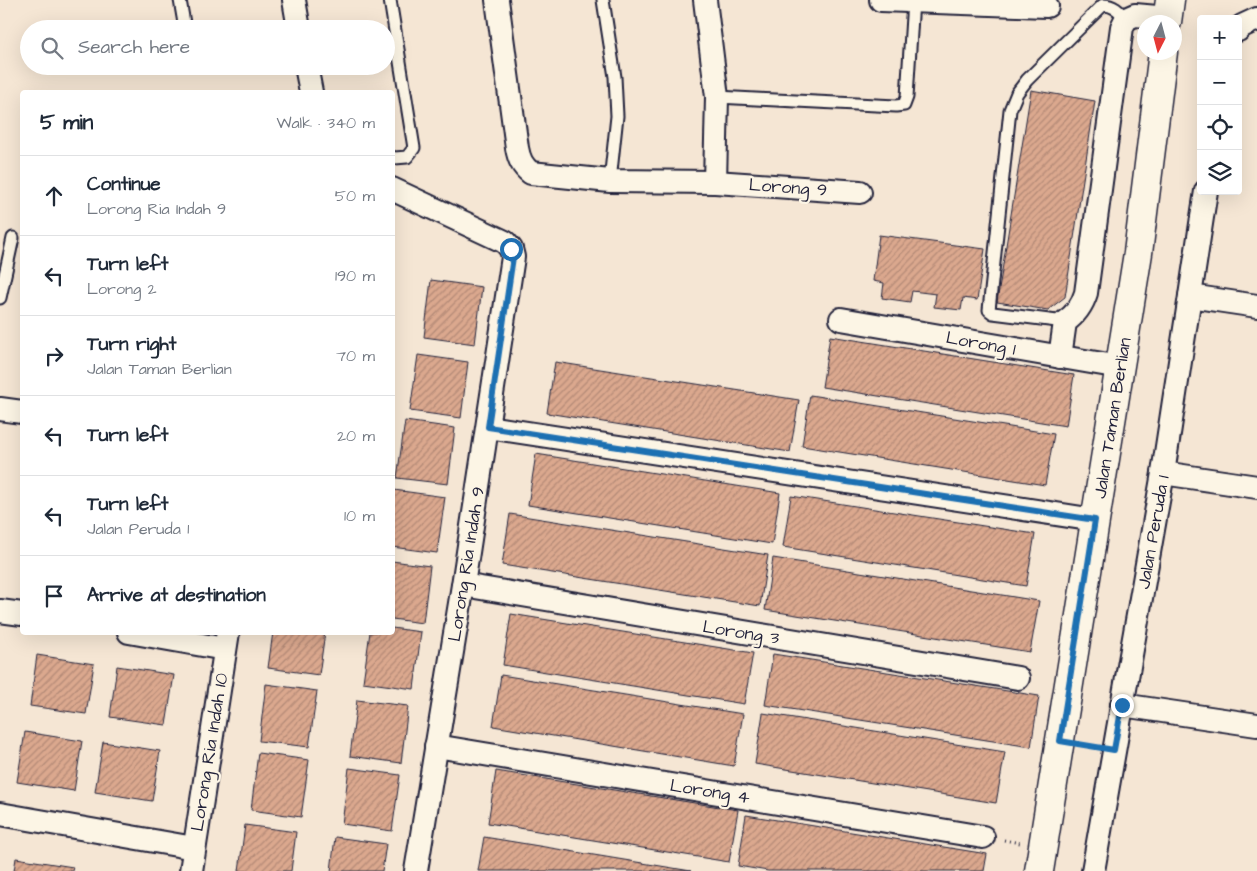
<!DOCTYPE html>
<meta charset="utf-8">
<style>
:root{--surface:#fff;--page:#f6f6f7;--text:#1f2937;--muted:#747a83;--line:#e0e1e3}
body{margin:0;font-family:"Architects Daughter",sans-serif;background:var(--page);color:var(--text)}
.controls{position:absolute;right:15px;top:15px;display:grid;overflow:hidden;border-radius:5px;box-shadow:0 5px 20px #0002}
.controls button{width:45px;height:45px;display:grid;place-items:center;padding:0;border:0;border-bottom:1px solid var(--line);background:var(--surface);color:var(--text);font:25px sans-serif}
.compass{position:absolute;left:1137px;top:15px;width:45px;height:45px;border-radius:50%;background:var(--surface);box-shadow:0 5px 20px #0002;rotate:186deg}
.stop{position:absolute;width:15px;height:15px;margin:-11px;border:4px solid #1f6fb2;border-radius:50%;background:#fff}
.stop.end{background:#1f6fb2;border-color:#fff;box-shadow:0 1px 5px #0008}
.list{margin:0;padding:0;list-style:none}
h2{display:flex;justify-content:space-between;align-items:center;height:65px;margin:0;padding:0 20px;font-size:21px}
h2 small{font-size:16px;font-weight:400;color:var(--muted)}
.list li{display:grid;grid-template-columns:32px 1fr auto;gap:15px;align-items:center;box-sizing:border-box;height:80px;padding:0 20px;border-top:1px solid var(--line)}
.list b{display:block;font-size:19px;white-space:nowrap}
.list p{margin:0;font-size:16px;white-space:nowrap;color:var(--muted)}
.list em{font-size:16px;font-style:normal;color:var(--muted)}
.icon{flex:none;width:28px;height:28px;fill:none;stroke:currentColor;stroke-width:2;stroke-linecap:round;stroke-linejoin:round}
.map{position:relative;flex:none;width:1257px;height:871px;overflow:hidden}
.search{position:absolute;background:var(--surface);box-shadow:0 5px 20px #0002;left:20px;top:20px;width:375px;height:55px;display:flex;align-items:center;gap:12px;box-sizing:border-box;padding:0 18px;border-radius:28px;color:var(--muted);font-size:19px}
.panel{position:absolute;background:var(--surface);box-shadow:0 5px 20px #0002;left:20px;top:90px;width:375px;height:545px;border-radius:5px}
.map>svg:first-child{display:block}
</style>
<div class="map">
<svg width="1257" height="871" viewBox="0 0 1257 871">
<defs>
<pattern id="building-hatch" width="6" height="6" patternUnits="userSpaceOnUse" patternTransform="scale(1.25)"><rect width="6" height="6" fill="#dba88e"/><path d="M-1 1l2-2M0 6l6-6M5 7l2-2" fill="none" stroke="#b18875"/></pattern>
</defs>
<rect width="100%" height="100%" fill="#f5e6d4"/>
<filter id="ink" filterUnits="userSpaceOnUse"><feTurbulence type="fractalNoise" baseFrequency=".02" numOctaves="2"/><feDisplacementMap in="SourceGraphic" scale="10" xChannelSelector="R" yChannelSelector="G"/><feConvolveMatrix kernelMatrix="1 2 1 2 8 2 1 2 1" color-interpolation-filters="sRGB"/></filter>
<g filter="url(#ink)">
<!-- building -->
<g fill="url(#building-hatch)" stroke="#22223b">
<polygon points="1031,90 1095,101 1065,297 1048,310 997,302"/>
<polygon points="879,235 985,249 977,300 963,298 961,310 934,307 936,294 912,291 910,302 882,298 884,283 873,281"/>
<polygon points="431,280 482,287 475,344 424,337"/>
<polygon points="830,336 1074,375 1066,426 822,387"/>
<polygon points="418,355 468,362 461,418 410,411"/>
<polygon points="555,362 799,400 790,452 547,413"/>
<polygon points="810,395 1054,434 1045,485 802,446"/>
<polygon points="405,421 455,428 448,484 397,478"/>
<polygon points="536,454 780,493 772,544 528,505"/>
<polygon points="394,490 445,497 437,553 392,547"/>
<polygon points="791,496 1035,534 1026,586 783,547"/>
<polygon points="510,514 768,555 760,606 502,565"/>
<polygon points="773,558 1039,601 1030,652 765,610"/>
<polygon points="392,561 430,566 423,623 392,619"/>
<polygon points="511,614 753,653 744,704 503,665"/>
<polygon points="392,628 421,632 414,689 363,682 370,632 392,632"/>
<polygon points="273,632 325,632 319,675 268,668"/>
<polygon points="773,654 1039,696 1031,747 765,705"/>
<polygon points="37,655 94,664 86,714 30,706"/>
<polygon points="117,666 174,675 166,725 110,717"/>
<polygon points="501,675 743,714 734,766 493,726"/>
<polygon points="266,684 317,691 309,747 259,741"/>
<polygon points="357,700 408,706 401,763 350,756"/>
<polygon points="763,713 1005,752 996,803 755,764"/>
<polygon points="25,732 82,741 74,791 17,782"/>
<polygon points="103,742 160,751 152,801 95,792"/>
<polygon points="258,753 309,760 301,817 251,810"/>
<polygon points="349,768 400,775 392,831 342,824"/>
<polygon points="496,771 738,810 729,862 488,823"/>
<polygon points="746,815 987,854 984,871 768,871 738,866"/>
<polygon points="245,825 296,832 291,871 239,871"/>
<polygon points="335,837 386,844 382,871 331,871"/>
<polygon points="484,837 691,871 478,871"/>
<polygon points="16,858 73,867 72,871 14,871"/>
</g>
<g fill="none" stroke-linecap="round" stroke-linejoin="round">
<!-- service casing -->
<g stroke="#22223b" stroke-width="15">
<g id="service">
<polyline points="180,0 185,29"/>
<polyline points="390,0 414,148 407,157 395,158 392,157"/>
<polyline points="603,0 615,77 617,116 610,181"/>
<polyline points="717,97 896,106 904,105 907,97 913,0"/>
<polyline points="0,298 13,238"/>
<path d="M1065 322 993 313 989 310 1010 110 1017 93 1027 80 1103 5C1114 5 1119 11 1126 19"/>
</g>
</g>
<!-- minor casing -->
<g stroke="#22223b" stroke-width="26">
<g id="minor">
<polyline points="294,0 299,29"/>
<path d="M497 0 517 148C519 159 522 166 531 173L610 181 715 182 860 192"/>
<polyline points="705,0 717,97 715,182"/>
<polyline points="881,0 1047,6"/>
<polyline points="1238,30 1242,26 1257,19"/>
<polyline points="306,66 311,92"/>
<polyline points="392,189 505,242 511,249 513,257 463,585 416,871"/>
<polyline points="1190,296 1257,306"/>
<polyline points="841,319 1120,367"/>
<path d="M1060 357 1065 322C1076 314 1082 306 1086 293L1122 27 1126 19 1135 15 1168 18"/>
<polyline points="0,409 22,412"/>
<polyline points="488,427 1095,520"/>
<polyline points="1163,473 1257,487"/>
<polyline points="463,585 1018,678"/>
<polyline points="0,611 22,614"/>
<polyline points="129,632 225,649"/>
<polyline points="1122,705 1257,725"/>
<polyline points="436,746 983,837"/>
<polyline points="0,814 194,848"/>
<polyline points="191,871 228,632"/>
<polyline points="1093,871 1163,473 1206,191"/>
</g>
</g>
<!-- tertiary casing -->
<g stroke="#22223b" stroke-width="31">
<g id="tertiary">
<polyline points="1167,22 1170,0"/>
<polyline points="1039,871 1138,253 1163,52"/>
</g>
</g>
<!-- path -->
<polyline stroke="#22223b" stroke-width="3" stroke-dasharray="1 4" stroke-linecap="butt" points="1004,840 1020,843"/>
<!-- service -->
<use href="#service" stroke="#fcf5e5" stroke-width="11"/>
<!-- minor -->
<use href="#minor" stroke="#fcf5e5" stroke-width="22"/>
<!-- tertiary -->
<use href="#tertiary" stroke="#fcf5e5" stroke-width="28"/>
</g>
</g>
<g fill="none" stroke-linecap="round" stroke-linejoin="round" filter="url(#ink)">
<!-- route -->
<polyline stroke="#1f6fb2" stroke-width="6" points="511,249 513,257 488,427 1095,520 1060,741 1114,750 1122,705"/>
</g>
<g text-anchor="middle" stroke-width="4.5" stroke-linejoin="round" paint-order="stroke">
<!-- street labels -->
<g font-size="18" fill="#22223b" stroke="#fcf5e5">
<text transform="translate(788 187) rotate(4)" y="6">Lorong 9</text>
<text transform="translate(981 343) rotate(10)" y="6">Lorong 1</text>
<text transform="translate(1112 418) rotate(-81)" y="6">Jalan Taman Berlian</text>
<text transform="translate(1153 532) rotate(-80)" y="6">Jalan Peruda 1</text>
<text transform="translate(466 564) rotate(-81)" y="6">Lorong Ria Indah 9</text>
<text transform="translate(741 632) rotate(9)" y="6">Lorong 3</text>
<text transform="translate(209 752) rotate(-81)" y="6">Lorong Ria Indah 10</text>
<text transform="translate(710 791) rotate(9)" y="6">Lorong 4</text>
</g>
</g>
</svg>
<div class="controls">
<button>+</button>
<button>−</button>
<button><svg class="icon" aria-label="locate" viewBox="0 0 24 24"><circle cx="12" cy="12" r="6"/><path d="M12 2v4M12 18v4M2 12h4M18 12h4"/></svg></button>
<button><svg class="icon" aria-label="layers" viewBox="0 0 24 24"><path d="M12 4l9 5-9 5-9-5zM3 14l9 5 9-5"/></svg></button>
</div>
<svg class="compass" viewBox="-18 -18 36 36"><path d="M0-13l5 13h-10z" fill="#e53935"/><path d="M0 13l5-13h-10z" fill="#747a83"/></svg>
<div class="stop" style="left:511px;top:249px"></div>
<div class="stop end" style="left:1122px;top:705px"></div>
<div class="search"><svg class="icon" aria-label="search" viewBox="0 0 24 24"><circle cx="10" cy="10" r="6"/><path d="M15 15l6 6"/></svg>Search here</div>
<section class="panel">
<h2>5 min<small>Walk · 340 m</small></h2>
<ul class="list">
<li><svg class="icon" aria-label="ahead" viewBox="0 0 24 24"><path d="M12 20V5M6 11l6-6 6 6"/></svg><div><b>Continue</b><p>Lorong Ria Indah 9</p></div><em>50 m</em></li>
<li><svg class="icon" aria-label="left" viewBox="0 0 24 24"><path d="M17 20v-9H6M10 6l-5 5 5 5"/></svg><div><b>Turn left</b><p>Lorong 2</p></div><em>190 m</em></li>
<li><svg class="icon" aria-label="right" viewBox="0 0 24 24"><path d="M7 20v-9h11M14 6l5 5-5 5"/></svg><div><b>Turn right</b><p>Jalan Taman Berlian</p></div><em>70 m</em></li>
<li><svg class="icon" aria-label="left" viewBox="0 0 24 24"><path d="M17 20v-9H6M10 6l-5 5 5 5"/></svg><div><b>Turn left</b></div><em>20 m</em></li>
<li><svg class="icon" aria-label="left" viewBox="0 0 24 24"><path d="M17 20v-9H6M10 6l-5 5 5 5"/></svg><div><b>Turn left</b><p>Jalan Peruda 1</p></div><em>10 m</em></li>
<li><svg class="icon" aria-label="arrive" viewBox="0 0 24 24"><path d="M6 21V4h12l-3 4 3 4H6"/></svg><div><b>Arrive at destination</b></div></li>
</ul>
</section>
</div>
